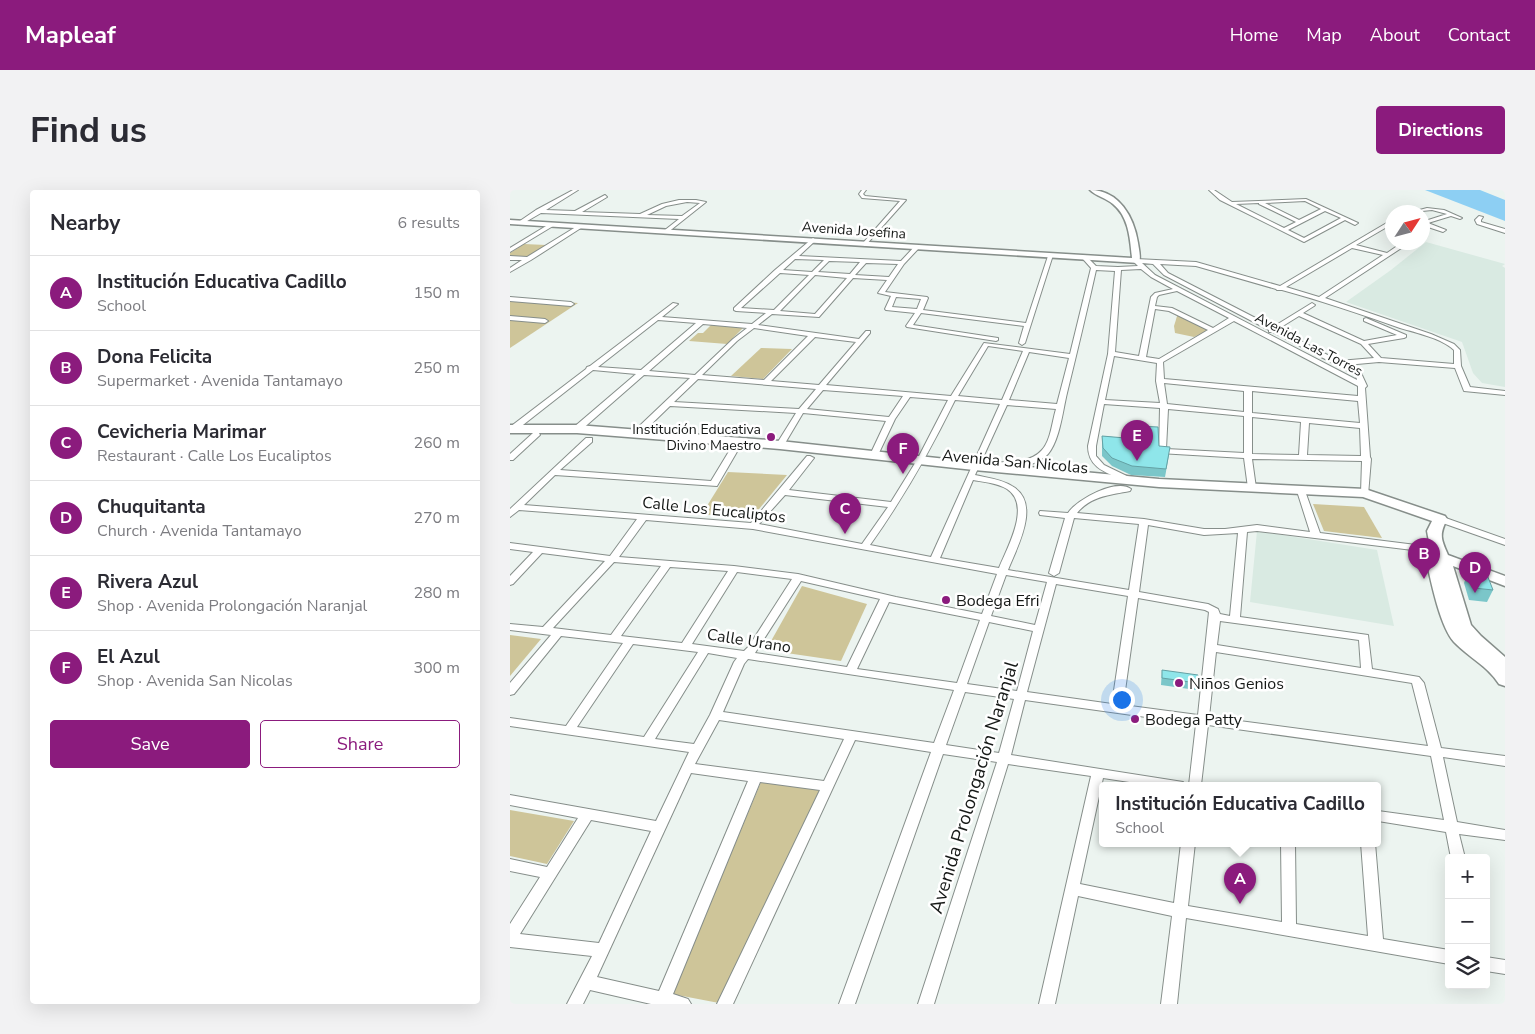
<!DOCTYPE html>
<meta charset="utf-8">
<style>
:root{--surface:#fff;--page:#f2f2f3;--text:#2b2b33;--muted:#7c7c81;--line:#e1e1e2;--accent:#8b1b7d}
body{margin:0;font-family:"Nunito Sans",sans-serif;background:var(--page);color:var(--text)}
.controls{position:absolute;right:15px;bottom:15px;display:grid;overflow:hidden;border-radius:5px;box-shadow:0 5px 20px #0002}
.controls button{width:45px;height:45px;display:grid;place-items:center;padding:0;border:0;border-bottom:1px solid var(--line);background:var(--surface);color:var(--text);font:25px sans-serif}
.compass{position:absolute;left:875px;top:15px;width:45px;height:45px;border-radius:50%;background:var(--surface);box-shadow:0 5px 20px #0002;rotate:54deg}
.you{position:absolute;left:611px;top:509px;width:18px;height:18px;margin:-12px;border:4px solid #fff;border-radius:50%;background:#1a73e8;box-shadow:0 0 0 8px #1a73e833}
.badge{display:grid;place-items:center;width:32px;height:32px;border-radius:50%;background:var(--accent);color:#fff;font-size:16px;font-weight:700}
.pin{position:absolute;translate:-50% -41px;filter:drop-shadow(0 1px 2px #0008)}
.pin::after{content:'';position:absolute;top:26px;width:18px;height:15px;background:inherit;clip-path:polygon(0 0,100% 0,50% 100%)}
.popup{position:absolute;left:589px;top:592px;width:282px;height:65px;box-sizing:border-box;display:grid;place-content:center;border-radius:5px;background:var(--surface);filter:drop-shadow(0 1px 4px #0005);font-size:16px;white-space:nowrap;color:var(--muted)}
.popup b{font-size:19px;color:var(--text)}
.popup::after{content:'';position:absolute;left:50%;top:100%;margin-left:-10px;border:10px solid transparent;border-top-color:var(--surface)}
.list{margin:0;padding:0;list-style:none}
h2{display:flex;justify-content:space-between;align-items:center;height:65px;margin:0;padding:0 20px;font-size:21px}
h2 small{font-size:16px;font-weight:400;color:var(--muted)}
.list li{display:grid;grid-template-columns:32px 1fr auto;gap:15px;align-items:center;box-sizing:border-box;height:75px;padding:0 20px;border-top:1px solid var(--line)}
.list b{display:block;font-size:19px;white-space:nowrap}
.list p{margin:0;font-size:16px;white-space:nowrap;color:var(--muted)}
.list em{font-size:16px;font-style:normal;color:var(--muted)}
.actions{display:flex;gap:10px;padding:15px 20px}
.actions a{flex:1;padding:11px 0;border:1px solid var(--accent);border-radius:5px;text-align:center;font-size:18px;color:var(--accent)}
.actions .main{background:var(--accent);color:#fff}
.icon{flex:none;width:28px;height:28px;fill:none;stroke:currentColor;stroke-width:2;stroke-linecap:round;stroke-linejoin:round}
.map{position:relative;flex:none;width:995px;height:814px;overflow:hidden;border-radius:5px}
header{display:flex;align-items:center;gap:30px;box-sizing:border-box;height:70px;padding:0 25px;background:var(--accent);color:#fff}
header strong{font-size:24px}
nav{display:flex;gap:28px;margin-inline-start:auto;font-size:18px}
.intro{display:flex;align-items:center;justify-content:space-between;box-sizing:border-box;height:120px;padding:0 30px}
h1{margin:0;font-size:35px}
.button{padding:12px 22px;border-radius:5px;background:var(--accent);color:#fff;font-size:18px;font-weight:700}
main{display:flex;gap:30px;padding:0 30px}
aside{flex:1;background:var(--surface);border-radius:5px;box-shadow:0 5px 20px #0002}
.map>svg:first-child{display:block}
</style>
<header>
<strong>Mapleaf</strong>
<nav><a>Home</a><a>Map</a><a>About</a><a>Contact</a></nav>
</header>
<div class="intro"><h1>Find us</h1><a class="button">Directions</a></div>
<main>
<aside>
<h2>Nearby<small>6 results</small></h2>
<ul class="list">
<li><span class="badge">A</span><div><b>Institución Educativa Cadillo</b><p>School</p></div><em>150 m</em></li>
<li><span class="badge">B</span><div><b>Dona Felicita</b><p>Supermarket · Avenida Tantamayo</p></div><em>250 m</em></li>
<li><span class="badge">C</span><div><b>Cevicheria Marimar</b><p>Restaurant · Calle Los Eucaliptos</p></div><em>260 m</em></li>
<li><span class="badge">D</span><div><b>Chuquitanta</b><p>Church · Avenida Tantamayo</p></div><em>270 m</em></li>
<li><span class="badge">E</span><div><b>Rivera Azul</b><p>Shop · Avenida Prolongación Naranjal</p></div><em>280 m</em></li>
<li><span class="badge">F</span><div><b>El Azul</b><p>Shop · Avenida San Nicolas</p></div><em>300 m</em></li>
</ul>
<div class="actions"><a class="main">Save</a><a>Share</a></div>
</aside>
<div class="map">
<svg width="995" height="814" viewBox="0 0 995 814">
<rect width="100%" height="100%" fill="#ecf4f0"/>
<!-- built -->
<g fill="#d9eae2">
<polygon points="916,52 995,74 992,76 995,78 995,197 972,193 963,183 952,152 836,112 881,80"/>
<polygon points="747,341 867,360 884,436 740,412"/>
</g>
<!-- green -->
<g fill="#cec599">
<polygon points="14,54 36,55 17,67 0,66 0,63"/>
<polygon points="0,107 68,113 0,158"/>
<polygon points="668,123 699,140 684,147 665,143 664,136"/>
<polygon points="201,135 233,138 217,154 179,151 188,143 193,143"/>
<polygon points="251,158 282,159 253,189 221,186"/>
<polygon points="218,282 277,285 240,330 192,324"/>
<polygon points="803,314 854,317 872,348 814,341"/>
<polygon points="292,396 357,414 331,471 256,460"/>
<polygon points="0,445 31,449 0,486"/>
<polygon points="251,592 310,600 209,813 162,804"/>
<polygon points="0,620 64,631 37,674 0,666"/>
</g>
<!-- water -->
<polygon fill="#8dcff3" points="915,0 970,0 995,10 995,31"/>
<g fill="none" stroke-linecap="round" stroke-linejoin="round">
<!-- street casing -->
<g stroke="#868e8a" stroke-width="2">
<g id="street">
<path d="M63 0H68L36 20 65 21 95 5 97 7 72 22 130 24 152 14 169 10H186L196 12 157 43 155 40 169 29 31 23 12 34 7 33 26 20ZM177 12 190 13 172 26 137 25 156 16Z"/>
<polygon points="352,0 356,0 353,4 355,6 396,10 355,56 352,54 353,53 390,11 352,8 349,4"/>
<path d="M699 0H704L722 12 796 9 848 33 845 35 835 30 794 52 710 10ZM795 11 811 19 789 30 755 13ZM749 13V14L786 32 774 38 726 14ZM815 21 831 28 794 48 778 40Z"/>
<polygon points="917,18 934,20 952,28 950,29 941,26 918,33 936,40 933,42 912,35 912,32 937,24 922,20 902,22"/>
<polygon points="969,26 973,27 971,30 971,32 995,39 995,43 967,34 965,30"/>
<path d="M880 31H882V34L846 55 877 63 893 52 899 53 815 108 921 144 944 154 950 160 951 176 960 197 995 201V205L954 201 945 178 869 172 836 175 851 183 857 196 855 198 860 267 861 269 858 305 855 306 851 303 852 271 742 269 746 298 742 301 738 298 734 268 649 263 650 218 594 214 586 256V266L594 275 623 289 619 292 616 291C598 283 578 279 578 256L598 164 605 81 586 80C577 121 567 162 557 203 553 219 550 250 538 264 524 279 491 280 472 276V272H475C492 272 519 275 532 260 541 250 542 232 546 219L497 215 465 285C478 288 491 289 502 296 532 313 507 357 498 380L619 400 629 334 564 328 549 383 544 386 539 383 555 328 530 325 529 323 530 321 558 323C567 309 607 288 621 299L620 301C600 305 581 306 567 323L634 329 694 339H715L747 335 800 342 787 301 791 298 795 301 810 343 930 358 932 360 927 363 747 341 737 342 730 427 858 445 862 479 909 487 914 493 931 558 995 566V576L933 567 947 632 995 640V650L949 644 955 668H941L936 642 868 631V621L934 630 921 566 698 535 691 595H679L686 534 515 510 501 565 673 592 675 595H639L593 588 570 694 664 713 671 653H685L678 716 772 732 771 653H785L786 734 858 746 851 653H865L873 749 939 760V774L676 728 667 814H651L662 726 568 706 545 814H529L581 586 498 574 424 814H408L487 572 433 564 345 814H329L421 562 345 550 223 814H207L310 600 250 592 163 804 178 809 181 814H141L80 800 73 814H57L82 766 0 757V734L30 687 0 681V669L37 677 68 628 0 615V605L146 631 179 562 0 536V528L56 536 113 453 51 446 4 504 0 505V493L41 445 0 440V434L33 437 95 371 32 363 3 394 0 395V386L23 362 0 359V353L100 366 127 329 9 320 0 327V319L76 248H82V252L50 280 201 291 221 258H227L228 260 207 296 45 285 14 315 241 333 297 266H300L304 268 279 300 381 312 407 270 438 210 400 207 385 229 368 265 364 267 360 265 376 231 293 223 274 255 270 257 266 255 286 223 160 216 128 247H122V243L180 188 134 185 70 241H64V237L126 184 83 180 4 242H0V237L76 179 77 177 80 176 163 113 168 114 152 127 242 134 256 123 226 121 224 120V118L265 80 303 48 306 50 305 51 289 66 391 71 405 56H409V58L394 74 375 102 417 107 418 108 413 120 516 133 538 66 543 65 515 153 512 155 509 153 514 136 411 123 403 135 488 148V150L486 151 397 137 396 136 405 123 376 120 375 119 381 106 368 103 377 90 343 88 309 127 262 124 248 135 349 149 356 141H360V143L316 195 441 206 474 153 560 164 581 78 573 69V67H577L586 76 608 77 628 76 623 71 626 69 686 72 770 96ZM842 58 873 65 809 107 776 97ZM285 69 314 70 302 82 273 80ZM319 71 350 72 340 84 308 82ZM356 73 388 74 379 87 345 85ZM632 73 643 74 654 85 759 140V142H763L846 185 847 190 645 85ZM650 74 686 76 766 99 767 100H772C812 111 851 124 890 138 907 143 931 148 944 160V174L871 168 858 154 894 148 896 147V145L856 128 854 129V131L887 145 854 151 793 123 804 116 805 115 802 113 763 137 658 83ZM631 79 641 87 663 99 645 103 641 107 629 166 605 162 611 80ZM270 83 299 85 264 120 231 118ZM305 85 337 88 305 124 270 121ZM667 101 719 128 703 138 662 118 645 116 647 107 649 105ZM386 107 411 109 407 119 382 117ZM645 119 659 121 698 140 649 169 636 167ZM789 126 851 154 864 168 829 171 768 139ZM148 130 186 133 131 180 88 177ZM724 131 848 196V206L654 189 653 172ZM193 134 237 138 223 149 185 185 139 181ZM244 138 298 146 254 190 192 185 227 151ZM305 147 346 152 309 195 261 191ZM478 156 513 161 492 210 448 206ZM519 162 559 168 547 214 499 210ZM604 166 647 173 646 191 650 213 595 210ZM188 189 306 199 289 219 164 212ZM654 193 734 201V222L657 214ZM313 200 393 206 379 227 297 219ZM742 201 848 211 850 233 742 223ZM445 210 490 214 421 367 360 355C394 307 419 263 445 210ZM658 219 734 226V263L656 259ZM742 227 791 232 789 265 742 264ZM799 233 850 238 851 266 797 265ZM463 290C474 292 487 293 497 299 522 315 497 358 489 378L430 368ZM275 305 378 317 352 354 249 334ZM136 330 243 339 487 384 472 424 386 407 288 384 224 376 109 367ZM638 335 694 345 728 343 720 426 710 424 708 419 698 414 629 402ZM104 372 151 376 101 445 43 438ZM160 377 218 381 172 453 111 446ZM227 382 282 389 239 456 234 461 182 454ZM496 385 537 392 525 435 481 426ZM291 391 370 409 337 477 245 463ZM546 394 618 406 602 514 517 502ZM628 408 695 420 699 422 688 525 613 515ZM379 412 470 430 447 493 347 479ZM710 431 849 450 851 478 707 455ZM479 432 523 441 507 501 457 494ZM123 454 188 462 134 547 67 537ZM706 462 902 493 918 556 699 527ZM198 463 227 468 224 472 200 525 184 554 145 549ZM238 469 444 500 424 553 213 522 234 474ZM455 502 504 509 489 563 436 555ZM209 530 334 549 314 591 185 574ZM181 583 238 591 149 801 87 787ZM81 630 141 641 89 753 10 744Z"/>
<polygon points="41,33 43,36 0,62 0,58"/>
<polygon points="69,35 74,36 21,70 0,82 0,78 12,70 0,70 0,66 17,67"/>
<polygon points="0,107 61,112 64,114 61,116 0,111"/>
<polygon points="0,126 35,129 38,131 35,133 0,130"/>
<polygon points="23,243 29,243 30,245 3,270 0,270 0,264"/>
<polygon points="930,326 995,349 995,355 927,331 926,329"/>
<polygon points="976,767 995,770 995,784 976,781"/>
</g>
</g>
<!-- secondary casing -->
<g stroke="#868e8a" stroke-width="3">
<g id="secondary">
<path d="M580 0C609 0 624 27 628 53 629 60 631 67 629 73L0 34V30L622 68C620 49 619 27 603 14 596 8 586 6 580 0Z"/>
<path d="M0 235H67L270 251 464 272 649 289 855 299 935 326 937 329C929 345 931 349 938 365L995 386V396L943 376 961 435 971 446 995 467V496L989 494C978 476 958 467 944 452 928 434 919 380 913 356L919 352 917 341 922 331 853 307 649 297 464 280 270 259 67 243H0Z"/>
</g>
</g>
<!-- street -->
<use href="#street" fill="#fff" fill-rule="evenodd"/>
<!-- secondary -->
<use href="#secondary" fill="#fff" fill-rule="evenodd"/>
</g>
<!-- wall -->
<g fill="#7bc6c9">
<polygon points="592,246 627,249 649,256 659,265 655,287 621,285 602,276 592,266"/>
<polygon points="959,380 983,400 977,412 959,410 954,393"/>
<polygon points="652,480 687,493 686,500 651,495"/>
</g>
<!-- building -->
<g fill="#8fe6ea" stroke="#64a1a4">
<polygon points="629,236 648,237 649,256 660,257 656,279 622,276 602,268 593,258 592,246 627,249"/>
<polygon points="959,380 976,382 983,400 964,398"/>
<polygon points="652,480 688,485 687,493 652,488"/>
</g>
<!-- markers -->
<g fill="#8b1b7d" stroke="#fff" stroke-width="2">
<circle cx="261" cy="247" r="5"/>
<circle cx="436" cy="410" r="5"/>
<circle cx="669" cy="493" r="5"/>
<circle cx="625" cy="529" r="5"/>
</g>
<g text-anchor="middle" stroke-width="5" stroke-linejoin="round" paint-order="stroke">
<!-- far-street labels -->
<g font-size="14" fill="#161917" stroke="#fff">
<text transform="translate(344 40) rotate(4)" y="5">Avenida Josefina</text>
<text transform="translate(799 154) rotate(28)" y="5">Avenida Las Torres</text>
</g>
<!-- far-poi labels -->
<g font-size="14" fill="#161917" stroke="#fff" text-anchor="end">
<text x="251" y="244">Institución Educativa<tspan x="251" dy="16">Divino Maestro</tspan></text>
</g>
<!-- street labels -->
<g font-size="16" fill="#161917" stroke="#fff">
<text transform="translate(505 271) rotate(5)" y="6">Avenida San Nicolas</text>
<text transform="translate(204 319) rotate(6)" y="6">Calle Los Eucaliptos</text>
<text transform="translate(239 450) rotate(9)" y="6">Calle Urano</text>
</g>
<!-- poi labels -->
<g font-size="16" fill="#161917" stroke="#fff" text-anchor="start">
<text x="446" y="416">Bodega Efri</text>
<text x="679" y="499">Niños Genios</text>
<text x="635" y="535">Bodega Patty</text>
</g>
<!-- near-street labels -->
<g font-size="19" fill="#161917" stroke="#fff">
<text transform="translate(463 597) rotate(-73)" y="7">Avenida Prolongación Naranjal</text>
</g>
</g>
</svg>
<div class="controls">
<button>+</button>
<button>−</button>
<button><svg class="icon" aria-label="layers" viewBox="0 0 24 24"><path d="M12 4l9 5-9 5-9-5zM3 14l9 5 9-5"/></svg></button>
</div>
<svg class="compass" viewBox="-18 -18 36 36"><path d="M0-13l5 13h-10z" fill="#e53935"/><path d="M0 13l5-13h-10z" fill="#7c7c81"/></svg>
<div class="you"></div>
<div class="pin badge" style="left:730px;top:714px">A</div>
<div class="popup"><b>Institución Educativa Cadillo</b>School</div>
<div class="pin badge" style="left:914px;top:389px">B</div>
<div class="pin badge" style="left:335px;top:344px">C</div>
<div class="pin badge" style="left:965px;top:403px">D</div>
<div class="pin badge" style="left:627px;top:271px">E</div>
<div class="pin badge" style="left:393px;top:284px">F</div>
</div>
</main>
